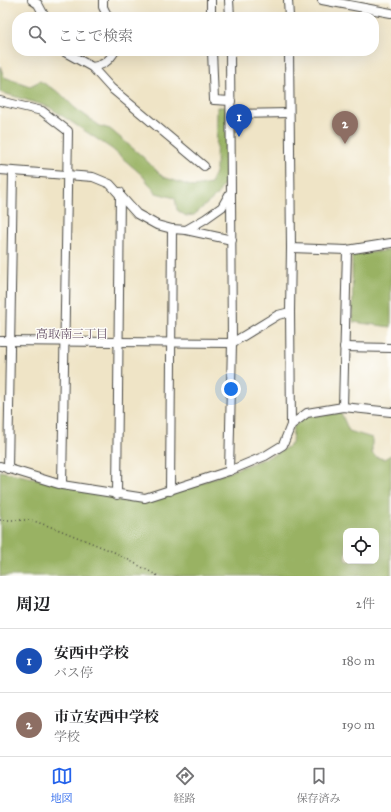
<!DOCTYPE html>
<html lang="ja">
<meta charset="utf-8">
<style>
:root{--surface:#fff;--page:#f6f6f6;--text:#202124;--muted:#757577;--line:#e0e0e0;--accent:#2563eb}
body{margin:0;font-family:"IM FELL Great Primer","Noto Serif JP",serif;background:var(--page);color:var(--text)}
.controls{position:absolute;right:12px;bottom:12px;display:grid;overflow:hidden;border-radius:8px;box-shadow:0 4px 16px #0002}
.controls button{width:36px;height:36px;display:grid;place-items:center;padding:0;border:0;border-bottom:1px solid var(--line);background:var(--surface);color:var(--text);font:20px sans-serif}
.you{position:absolute;left:231px;top:389px;width:14px;height:14px;margin:-10px;border:3px solid #fff;border-radius:50%;background:#1a73e8;box-shadow:0 0 0 6px #1a73e833}
.badge{display:grid;place-items:center;width:26px;height:26px;border-radius:50%;background:var(--accent);color:#fff;font-size:13px;font-weight:700}
.pin{position:absolute;translate:-50% -33px;filter:drop-shadow(0 1px 2px #0008)}
.pin::after{content:'';position:absolute;top:21px;width:14px;height:12px;background:inherit;clip-path:polygon(0 0,100% 0,50% 100%)}
.list{margin:0;padding:0;list-style:none}
h2{display:flex;justify-content:space-between;align-items:center;height:52px;margin:0;padding:0 16px;font-size:17px}
h2 small{font-size:13px;font-weight:400;color:var(--muted)}
.list li{display:grid;grid-template-columns:26px 1fr auto;gap:12px;align-items:center;box-sizing:border-box;height:64px;padding:0 16px;border-top:1px solid var(--line)}
.list b{display:block;font-size:15px;white-space:nowrap}
.list p{margin:0;font-size:13px;white-space:nowrap;color:var(--muted)}
.list em{font-size:13px;font-style:normal;color:var(--muted)}
.icon{flex:none;width:22px;height:22px;fill:none;stroke:currentColor;stroke-width:2;stroke-linecap:round;stroke-linejoin:round}
.map{position:relative;flex:none;width:391px;height:576px;overflow:hidden}
.search{position:absolute;background:var(--surface);box-shadow:0 4px 16px #0002;left:12px;right:12px;top:12px;height:44px;display:flex;align-items:center;gap:10px;box-sizing:border-box;padding:0 14px;border-radius:16px;color:var(--muted);font-size:15px}
.sheet{height:180px;background:var(--surface)}
nav{display:flex;justify-content:space-around;align-items:center;box-sizing:border-box;height:56px;border-top:1px solid var(--line);background:var(--surface);font-size:11px;color:var(--muted)}
nav a{display:grid;justify-items:center;gap:2px}
nav .on{color:var(--accent)}
.map>svg:first-child{display:block}
</style>
<div class="map">
<svg width="391" height="576" viewBox="0 0 391 576">
<rect width="100%" height="100%" fill="#fdfcf7"/>
<filter id="ink" filterUnits="userSpaceOnUse"><feTurbulence type="fractalNoise" baseFrequency=".025" numOctaves="2"/><feDisplacementMap in="SourceGraphic" scale="8" xChannelSelector="R" yChannelSelector="G"/><feConvolveMatrix kernelMatrix="1 2 1 2 8 2 1 2 1" color-interpolation-filters="sRGB"/></filter>
<filter id="wash" filterUnits="userSpaceOnUse"><feTurbulence type="fractalNoise" baseFrequency=".012" numOctaves="4" result="noise"/><feDisplacementMap in="SourceGraphic" scale="16" xChannelSelector="R" yChannelSelector="G"/><feGaussianBlur stdDeviation="0.9" result="paint"/><feColorMatrix in="noise" values="0 0 0 0 0 0 0 0 0 0 0 0 0 0 0 0 0 1.4 0 .05"/><feComposite in="paint" operator="in"/></filter>
<g filter="url(#wash)">
<rect width="100%" height="100%" fill="#efe4c6"/>
<!-- forest -->
<g fill="#99b263" stroke="#626e47" fill-rule="evenodd">
<polygon points="0,66 4,77 30,86 40,81 60,93 75,108 100,126 110,129 143,157 163,177 194,187 211,184 216,169 217,107 226,107 227,154 225,183 216,196 194,215 186,216 177,210 175,198 156,193 142,175 112,149 49,107 0,92"/>
<polygon points="391,250 391,327 353,322 352,255"/>
<path d="M341 413 349 431 372 438V453L376 457 384 459 391 455V576H0V471L142 501 169 495 276 454 292 444 293 427 307 416ZM346 531H376V561H346Z"/>
</g>
</g>
<g filter="url(#ink)">
<g fill="none" stroke-linecap="round" stroke-linejoin="round">
<!-- minor casing -->
<g stroke="#484742" stroke-width="10">
<g id="minor">
<polyline points="32,0 38,4 45,17"/>
<polyline points="103,0 103,7 108,17"/>
<polyline points="211,0 211,17"/>
<polyline points="229,0 230,17"/>
<polyline points="288,0 289,17"/>
<polyline points="322,0 391,13"/>
<path d="M63 51 92 67C104 65 109 61 115 51"/>
<polyline points="212,51 214,100 231,101"/>
<polyline points="289,51 291,248 290,312 291,425"/>
<polyline points="92,67 111,88 204,166"/>
<polyline points="0,101 42,111 68,131 62,485"/>
<polyline points="231,114 289,113"/>
<polyline points="0,170 93,177 110,184 137,214 157,225 172,229 186,230 205,219 222,207 230,193"/>
<polyline points="186,230 232,240"/>
<polyline points="291,248 347,250 391,243"/>
<polyline points="0,341 232,343 278,315 290,312"/>
<polyline points="344,347 391,348"/>
<polyline points="343,407 347,250"/>
<polyline points="0,466 62,485 145,498 229,471 265,456 283,445 291,425 307,413 343,407 391,412"/>
<polyline points="8,469 13,171"/>
<polyline points="229,471 232,343 230,51"/>
<polyline points="170,491 172,229"/>
<polyline points="117,495 120,192"/>
</g>
</g>
<!-- path -->
<polyline stroke="#484742" stroke-width="1.5" stroke-dasharray="1 3" stroke-linecap="butt" points="0,520 31,520 57,529 114,552 158,576"/>
<!-- minor -->
<use href="#minor" stroke="#fff" stroke-width="8"/>
</g>
</g>
<g text-anchor="middle" stroke-width="3" stroke-linejoin="round" paint-order="stroke">
<!-- neighbourhood labels -->
<g font-size="12" fill="#685369" stroke="#fdfcf7">
<text x="72" y="338">高取南三丁目</text>
</g>
</g>
</svg>
<div class="controls">
<button><svg class="icon" aria-label="locate" viewBox="0 0 24 24"><circle cx="12" cy="12" r="6"/><path d="M12 2v4M12 18v4M2 12h4M18 12h4"/></svg></button>
</div>
<div class="you"></div>
<div class="pin badge" style="left:239px;top:137px;background:#1a4fb4">1</div>
<div class="pin badge" style="left:345px;top:144px;background:#8d6e63">2</div>
<div class="search"><svg class="icon" aria-label="search" viewBox="0 0 24 24"><circle cx="10" cy="10" r="6"/><path d="M15 15l6 6"/></svg>ここで検索</div>
</div>
<section class="sheet">
<h2>周辺<small>2件</small></h2>
<ul class="list">
<li><span class="badge" style="background:#1a4fb4">1</span><div><b>安西中学校</b><p>バス停</p></div><em>180 m</em></li>
<li><span class="badge" style="background:#8d6e63">2</span><div><b>市立安西中学校</b><p>学校</p></div><em>190 m</em></li>
</ul>
</section>
<nav>
<a class="on"><svg class="icon" aria-label="map" viewBox="0 0 24 24"><path d="M3 6l6-2 6 2 6-2v14l-6 2-6-2-6 2zM9 4v14M15 6v14"/></svg>地図</a>
<a><svg class="icon" aria-label="directions" viewBox="0 0 24 24"><path d="M12 3l9 9-9 9-9-9zM9 14v-3h6M13 9l2 2-2 2"/></svg>経路</a>
<a><svg class="icon" aria-label="saved" viewBox="0 0 24 24"><path d="M7 4h10v16l-5-4-5 4z"/></svg>保存済み</a>
</nav>
